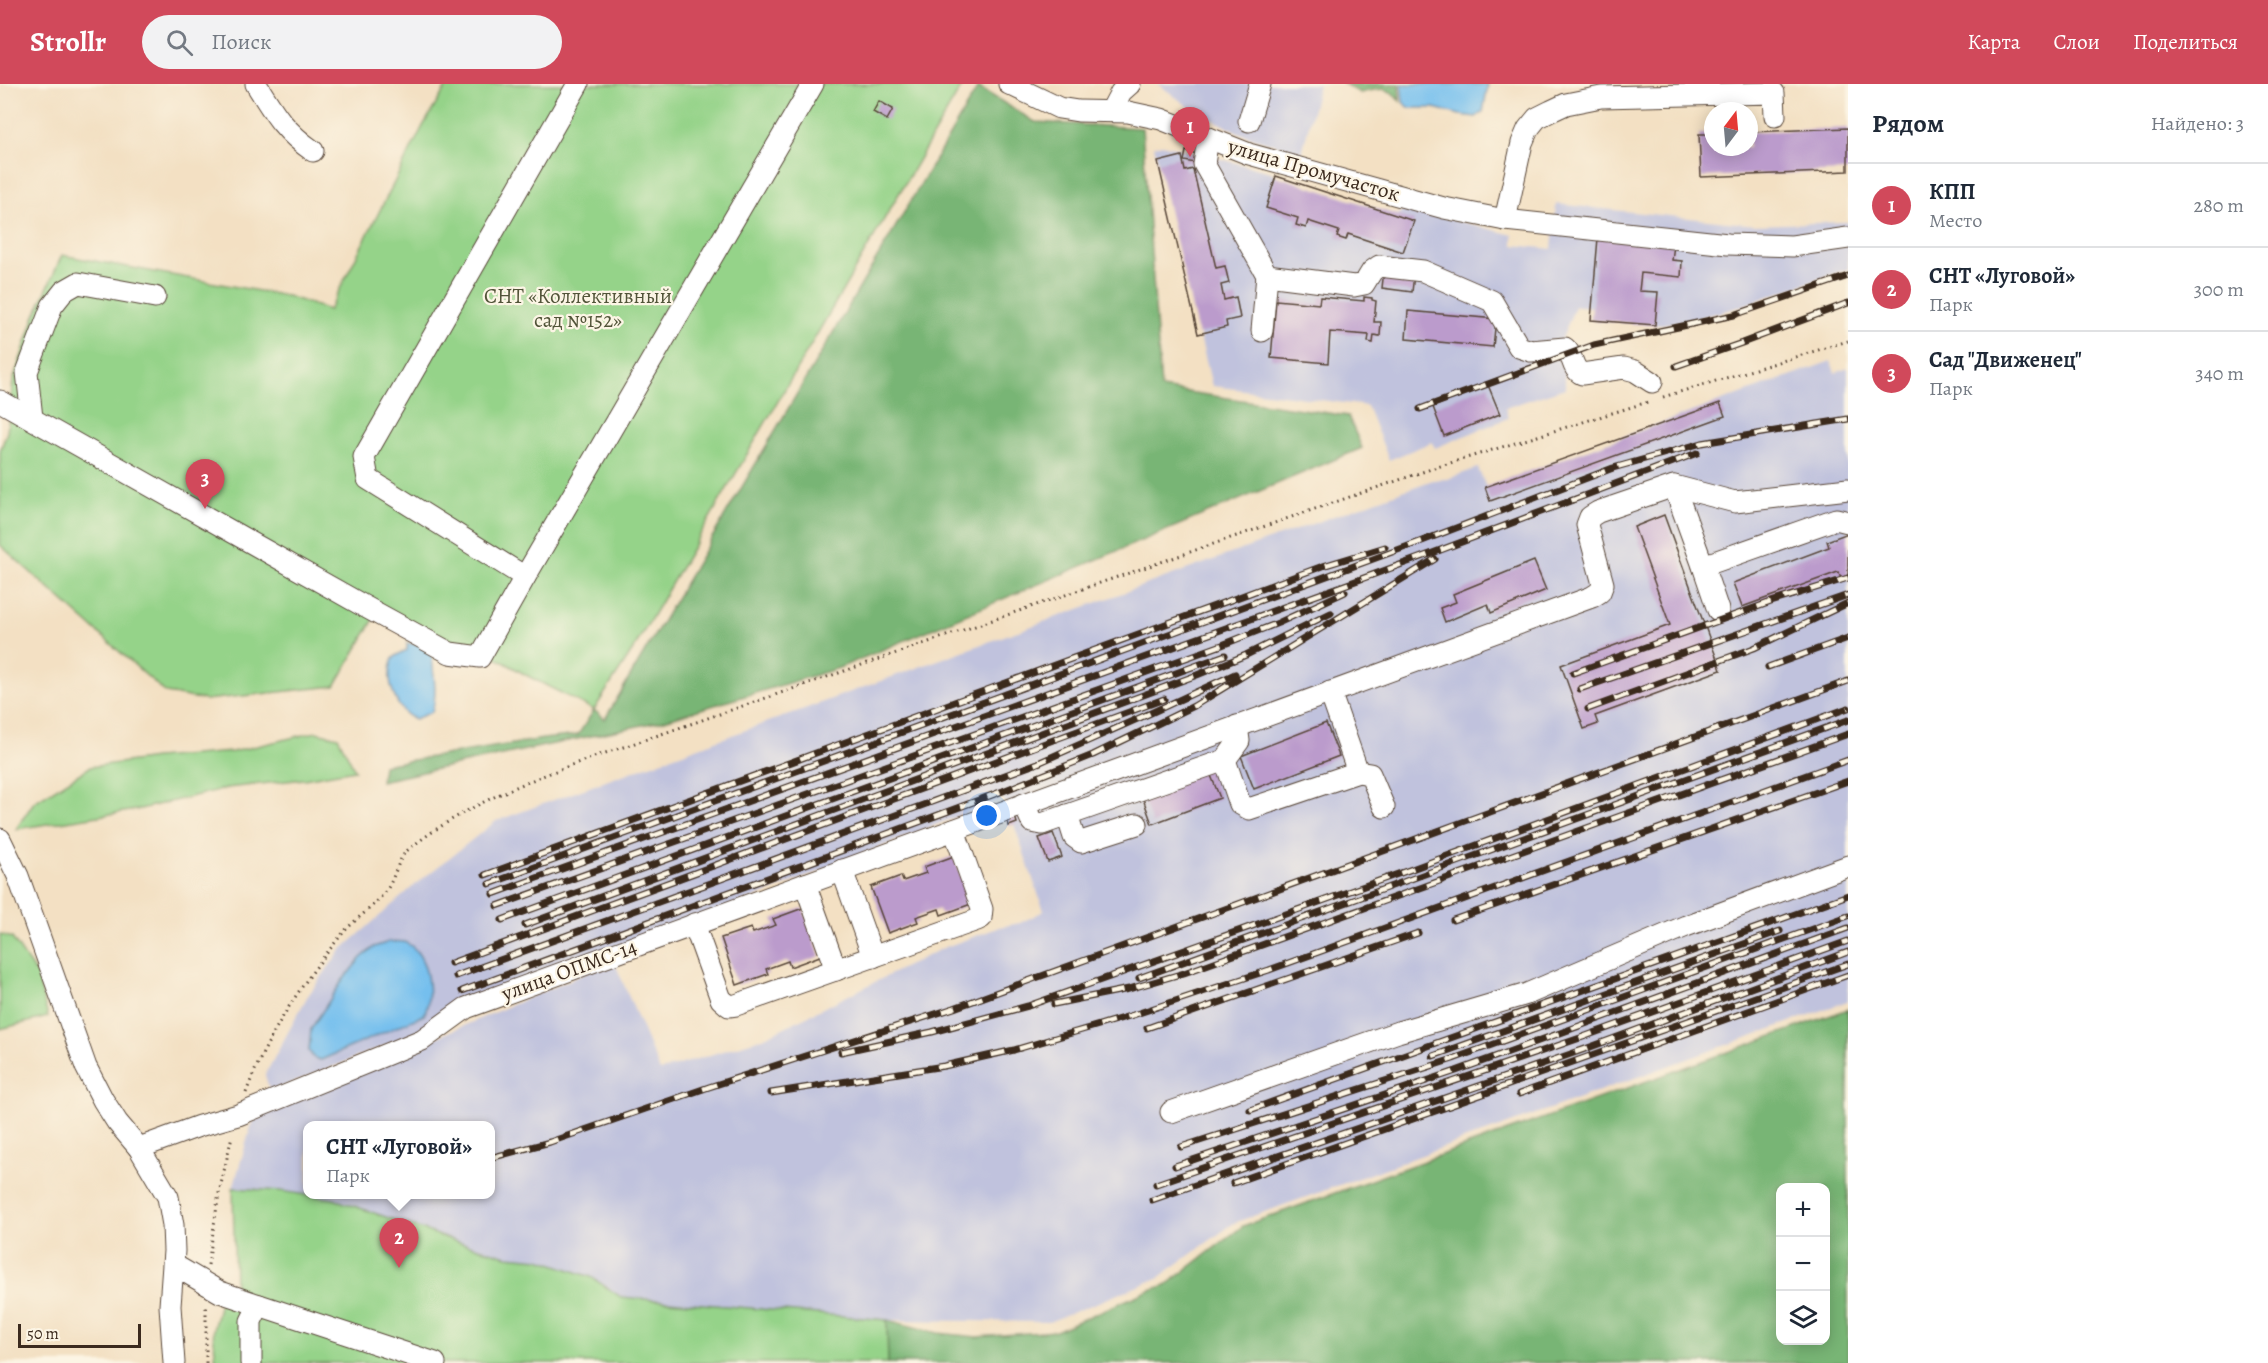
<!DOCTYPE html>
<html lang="ru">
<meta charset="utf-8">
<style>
:root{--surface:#fff;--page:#f2f2f3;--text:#1f2937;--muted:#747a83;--line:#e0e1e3;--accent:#d1495b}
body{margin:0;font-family:Alegreya,serif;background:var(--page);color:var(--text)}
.controls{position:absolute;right:18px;bottom:18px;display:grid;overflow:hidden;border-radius:12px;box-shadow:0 3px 15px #0003}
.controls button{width:54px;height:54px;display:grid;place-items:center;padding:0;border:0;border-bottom:2px solid var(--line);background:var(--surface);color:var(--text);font:30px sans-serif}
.compass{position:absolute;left:1704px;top:18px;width:54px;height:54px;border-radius:50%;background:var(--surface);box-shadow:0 3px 15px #0003;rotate:16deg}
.scale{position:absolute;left:18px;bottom:15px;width:123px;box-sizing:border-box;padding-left:6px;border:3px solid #3b2a1e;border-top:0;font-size:16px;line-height:21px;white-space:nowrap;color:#3b2a1e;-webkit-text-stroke:4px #fcf5e5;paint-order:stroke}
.you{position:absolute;left:987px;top:732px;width:21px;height:21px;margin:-15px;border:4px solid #fff;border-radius:50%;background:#1a73e8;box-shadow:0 0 0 9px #1a73e833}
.badge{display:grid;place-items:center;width:39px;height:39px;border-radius:50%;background:var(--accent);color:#fff;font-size:20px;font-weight:700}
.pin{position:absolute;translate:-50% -50px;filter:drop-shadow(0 2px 3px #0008)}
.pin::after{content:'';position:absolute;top:32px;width:21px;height:18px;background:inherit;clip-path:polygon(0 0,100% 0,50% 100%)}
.popup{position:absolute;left:303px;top:1037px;width:192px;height:78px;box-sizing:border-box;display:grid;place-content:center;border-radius:12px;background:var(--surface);filter:drop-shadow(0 2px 4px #0005);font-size:20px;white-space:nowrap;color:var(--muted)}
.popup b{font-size:22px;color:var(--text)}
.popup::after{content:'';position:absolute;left:50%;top:100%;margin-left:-12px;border:12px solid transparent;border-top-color:var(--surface)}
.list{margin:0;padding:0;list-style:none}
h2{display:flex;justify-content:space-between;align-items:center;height:78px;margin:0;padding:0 24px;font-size:26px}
h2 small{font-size:20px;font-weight:400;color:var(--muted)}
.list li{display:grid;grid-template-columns:39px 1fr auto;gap:18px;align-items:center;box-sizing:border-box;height:84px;padding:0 24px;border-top:2px solid var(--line)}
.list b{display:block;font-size:22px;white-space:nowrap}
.list p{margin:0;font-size:20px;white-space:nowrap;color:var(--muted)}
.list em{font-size:20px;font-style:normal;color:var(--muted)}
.icon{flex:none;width:33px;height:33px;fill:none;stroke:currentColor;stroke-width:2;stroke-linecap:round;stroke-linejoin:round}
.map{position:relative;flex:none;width:1848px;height:1279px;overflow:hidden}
header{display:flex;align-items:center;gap:36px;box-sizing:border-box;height:84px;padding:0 30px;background:var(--accent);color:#fff}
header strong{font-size:28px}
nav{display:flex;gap:33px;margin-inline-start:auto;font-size:21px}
.search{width:420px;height:54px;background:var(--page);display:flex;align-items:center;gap:15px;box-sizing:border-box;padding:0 21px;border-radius:33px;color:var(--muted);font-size:22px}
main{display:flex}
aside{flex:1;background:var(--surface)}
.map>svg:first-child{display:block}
</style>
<header>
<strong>Strollr</strong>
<div class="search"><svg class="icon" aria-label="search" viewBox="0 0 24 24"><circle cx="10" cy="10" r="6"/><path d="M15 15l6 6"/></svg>Поиск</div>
<nav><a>Карта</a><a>Слои</a><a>Поделиться</a></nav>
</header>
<main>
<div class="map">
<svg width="1848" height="1279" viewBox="0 0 1848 1279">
<rect width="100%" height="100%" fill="#fcf5e5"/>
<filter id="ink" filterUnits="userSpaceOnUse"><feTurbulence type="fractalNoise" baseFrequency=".0167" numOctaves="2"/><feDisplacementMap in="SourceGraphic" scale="12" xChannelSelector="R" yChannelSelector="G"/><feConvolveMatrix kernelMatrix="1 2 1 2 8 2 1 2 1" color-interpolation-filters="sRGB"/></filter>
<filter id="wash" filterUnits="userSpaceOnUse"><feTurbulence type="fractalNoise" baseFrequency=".008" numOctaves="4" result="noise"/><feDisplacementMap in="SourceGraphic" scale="24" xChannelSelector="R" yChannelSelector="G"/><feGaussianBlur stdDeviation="1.35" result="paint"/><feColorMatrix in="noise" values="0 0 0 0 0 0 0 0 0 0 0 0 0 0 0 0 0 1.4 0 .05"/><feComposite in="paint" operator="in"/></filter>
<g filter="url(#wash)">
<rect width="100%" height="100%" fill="#f3e0c3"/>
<!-- industrial -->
<g fill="#c0c2dd" fill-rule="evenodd">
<polygon points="1158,0 1319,0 1302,69 1244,51 1193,26"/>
<polygon points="1162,60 1271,88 1276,92 1397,131 1408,124 1513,151 1513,161 1552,165 1556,120 1755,141 1848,138 1848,185 1735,224 1687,237 1655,241 1591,236 1592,223 1575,222 1561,257 1565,277 1565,304 1505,324 1508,334 1435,364 1432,358 1389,376 1367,322 1212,302 1154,62"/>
<path d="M1831 277 1835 289 1848 284V917L1234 1139 1158 1194 1049 1238 887 1236 621 1213 591 1193 539 1175 507 1172 455 1157 334 1115 233 1104 254 1032 614 877 660 987 763 954 943 864 1000 843 1020 839 1044 827 1009 726 1003 714 270 1008 265 991 307 913 341 866 416 800 496 737 1433 396 1447 395 1478 384 1486 403ZM308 1042H490V1110H308Z"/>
</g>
<!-- green -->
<g fill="#95d389" stroke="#687e54" stroke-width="1.5">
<polygon points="448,0 963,0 634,564 594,626 526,591 490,570 374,535 335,602 205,616 166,609 0,461 0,367 7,348 13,297 34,234 62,171 287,212 329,226 423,42"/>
<polygon points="316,648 338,653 355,686 304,695 227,704 136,726 16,745 34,718 90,683 155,674 232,668"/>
<polygon points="0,850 12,854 37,891 48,933 0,945"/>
<polygon points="233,1104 280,1107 334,1115 455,1157 507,1172 539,1175 591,1193 621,1213 887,1236 888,1279 216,1279 213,1246 220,1218 235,1207"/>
</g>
<!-- forest -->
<g fill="#78b575" stroke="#5a704a" stroke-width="1.5" fill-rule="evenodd">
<path d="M1344 0H1399L1400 17C1387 0 1379 5 1360 9Z"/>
<polygon points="978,3 1035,38 1142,44 1161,304 1348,332 1362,364 839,584 661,637 381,697 383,681 543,655 578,651 594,626 605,635"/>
<path d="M1848 925V1279H888L887 1236 938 1249 977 1253 1056 1247 1147 1207 1166 1201 1243 1142ZM1780 1104H1826V1256H1780Z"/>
</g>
<!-- water -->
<g fill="#75bfee" stroke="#587486" stroke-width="1.5">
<polygon points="1401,0 1488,0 1483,28 1476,33 1460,31 1434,24 1410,24 1403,18"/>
<path d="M407 559 423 561 431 565C433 585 438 609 432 628L415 635C396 628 385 596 392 577 394 571 401 569 407 566Z"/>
<path d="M389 858C394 858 400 857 404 858 428 866 434 912 424 931L321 976 314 974 309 967 311 945 342 897 360 875 374 863Z"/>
</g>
<g id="blocks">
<!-- building -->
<g fill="#bb9bcc">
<polygon points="879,17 893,25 887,36 873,28"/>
<polygon points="1848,44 1848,87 1701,93 1699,50 1713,50 1713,63 1749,63 1749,48"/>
<polygon points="1186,67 1197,70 1195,79 1184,77"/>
<polygon points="1182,72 1185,87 1193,85 1216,184 1225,182 1229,199 1221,201 1224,216 1236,213 1240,234 1226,237 1227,243 1198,250 1158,78"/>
<polygon points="1276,92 1414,137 1403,168 1348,150 1346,156 1337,153 1339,147 1308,137 1306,144 1296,141 1298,134 1266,124"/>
<polygon points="1598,154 1674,161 1672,176 1682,177 1681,193 1641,189 1639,207 1658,208 1655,241 1591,236"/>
<polygon points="1384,186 1414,190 1412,208 1382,204"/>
<polygon points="1320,213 1364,217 1364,213 1372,214 1372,216 1376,217 1374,238 1381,238 1380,252 1374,251 1373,259 1368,258 1369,251 1330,248 1328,279 1271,274 1276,216 1319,220"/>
<polygon points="1408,227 1496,235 1493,263 1406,255"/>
<polygon points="1488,301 1500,330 1444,352 1433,323"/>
<polygon points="1720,319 1725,332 1490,417 1485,403"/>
<polygon points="1664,431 1721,586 1595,632 1598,640 1584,645 1561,581 1670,541 1634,443"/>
<polygon points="1848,449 1848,491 1841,494 1838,488 1742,523 1733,499 1829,463 1827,457"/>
<polygon points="1534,477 1546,506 1491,529 1488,520 1445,538 1440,524 1456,518 1453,510"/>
<polygon points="1326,639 1339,672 1254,705 1241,672"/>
<polygon points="1208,684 1220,714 1152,740 1141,709"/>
<polygon points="1014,729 1017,739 1009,742 1006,731"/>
<polygon points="1053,749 1062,773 1048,778 1039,754"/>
<polygon points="954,772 971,820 941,831 939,825 916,833 918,838 888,849 871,803 901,792 903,797 926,789 924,783"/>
<polygon points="803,824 820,872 790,883 788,877 766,885 768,890 737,901 721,854 751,844 753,849 776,841 773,835"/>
</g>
</g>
</g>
<g filter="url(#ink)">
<use href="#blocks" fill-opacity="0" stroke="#574537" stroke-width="1.5"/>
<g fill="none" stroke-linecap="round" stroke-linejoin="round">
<!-- minor casing -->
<g stroke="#574537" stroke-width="23">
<g id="minor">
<path d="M256 0C274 29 284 47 313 67"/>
<polyline points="1009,0 1059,24 1078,27 1128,28 1161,35 1249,70 1444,124 1505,136 1728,160 1792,162 1848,154"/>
<polyline points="1111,27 1121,8 1130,0"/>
<polyline points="1249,37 1260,0"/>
<path d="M1208 54 1204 80 1267 191 1354 202 1364 200 1372 187 1379 182 1423 187 1492 217 1519 263 1531 267 1565 264C1574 271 1571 285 1582 290L1624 284 1635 287 1652 298"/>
<polyline points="1505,136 1522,59 1528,45 1537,34 1551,27 1566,20 1601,13 1774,9 1775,32"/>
<polyline points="1262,247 1267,191"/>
<polyline points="0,317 362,521 450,569 480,573 525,493 813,0"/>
<polyline points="32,334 27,288 52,222 64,207 78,199 155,213"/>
<polyline points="1674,402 1703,482 1836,435 1848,438"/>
<polyline points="1703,482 1718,526"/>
<polyline points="525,493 368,395 364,373 578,0"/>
<polyline points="1330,608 1358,688"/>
<polyline points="1225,676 1240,720 1249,725 1358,688 1370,690 1384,723"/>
<polyline points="1024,720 1032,738 1042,740 1225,676 1239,657 1237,642"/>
<polyline points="1067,731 1074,753 1081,758 1137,740"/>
<polyline points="0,755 18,792 86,983 103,1016 117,1038 139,1064 168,1113 173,1141 174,1167 170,1222 174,1279"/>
<polyline points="842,786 873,873"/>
<polyline points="805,800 836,886"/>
<polyline points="694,840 721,915 729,922 736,921 977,836 981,834 982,825 954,746"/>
<polyline points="1171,1028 1398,948 1527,910 1686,842 1848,782"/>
<polyline points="139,1064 199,1042 238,1031 422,956 466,924 1592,513 1600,508 1603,500 1587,441 1590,433 1598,428 1674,402 1735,418 1848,405"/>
<polyline points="174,1181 220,1208 259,1221 435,1279"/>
<polyline points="251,1279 251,1237 259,1221"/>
</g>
</g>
<!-- path -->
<g stroke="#574537" stroke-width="3" stroke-dasharray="1.5 4.5" stroke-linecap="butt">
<polyline points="1663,313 1848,257"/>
<path d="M246 1009C267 951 303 897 343 849 355 835 375 822 385 808 395 796 397 774 409 765 477 711 564 683 644 656L1434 384 1651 317"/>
<polyline points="208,1181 219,1109 232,1052"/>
<polyline points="206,1279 206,1221"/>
</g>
<!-- minor -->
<use href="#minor" stroke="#fff" stroke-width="21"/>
<!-- rail casing -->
<g stroke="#3b2a1e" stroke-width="7">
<g id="rail">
<polyline points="1676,282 1742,259 1848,219"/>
<polyline points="1420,325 1594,261 1734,231 1848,192"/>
<polyline points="1768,583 1848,554"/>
<polyline points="1573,589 1771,518 1848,494"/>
<polyline points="1580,605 1848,511"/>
<polyline points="1588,625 1754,564 1848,519"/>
<polyline points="485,791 1323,482 1385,463"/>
<polyline points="489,800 1422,457 1613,384 1702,359 1848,335"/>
<polyline points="493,810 1430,470 1697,369"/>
<polyline points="497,822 1222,561 1278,539 1345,508"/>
<polyline points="502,836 1225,571"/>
<polyline points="1453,836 1848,697"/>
<polyline points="525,841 1197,591 1246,571 1331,529"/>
<polyline points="451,879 1164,615"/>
<polyline points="456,892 1038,679 1153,628 1235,590"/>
<polyline points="1139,894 1848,636"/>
<polyline points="462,907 1003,707 1093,671 1194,622 1435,475"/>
<polyline points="1054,920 1129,905 1184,889 1848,650"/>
<polyline points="1147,944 1418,849"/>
<polyline points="841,968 932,948 1028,922 1412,785 1848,624"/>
<polyline points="1433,972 1780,847"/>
<polyline points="771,1009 944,982 1014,966 1133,931 1269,886 1848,676"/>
<polyline points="1519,1010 1848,891"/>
<polyline points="1250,1026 1848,811"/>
<polyline points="1181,1063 1453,975 1848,832"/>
<polyline points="490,1074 550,1058 709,1003 954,924 1848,597"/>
<polyline points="1175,1082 1456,987 1848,844"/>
<polyline points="1233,1099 1848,880"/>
<polyline points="1156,1100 1583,953 1848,857"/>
<polyline points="1152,1116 1585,965 1848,868"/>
</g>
</g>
<!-- rail -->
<use href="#rail" stroke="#fcf5e5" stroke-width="4.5" stroke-dasharray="14" stroke-linecap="butt"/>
</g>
</g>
<g text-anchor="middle" stroke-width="4.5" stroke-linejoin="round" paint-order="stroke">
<!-- street labels -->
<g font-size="21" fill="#3b2a1e" stroke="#fcf5e5">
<text transform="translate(1314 86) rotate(16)" y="7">улица Промучасток</text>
<text transform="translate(569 886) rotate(-20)" y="7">улица ОПМС-14</text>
</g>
<!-- park labels -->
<g font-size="21" fill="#525439" stroke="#fcf5e5">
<text x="578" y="219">СНТ «Коллективный<tspan x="578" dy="24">сад №152»</tspan></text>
</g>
</g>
</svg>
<div class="controls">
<button>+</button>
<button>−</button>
<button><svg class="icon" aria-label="layers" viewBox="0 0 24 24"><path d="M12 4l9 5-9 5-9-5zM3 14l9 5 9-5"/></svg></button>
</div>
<svg class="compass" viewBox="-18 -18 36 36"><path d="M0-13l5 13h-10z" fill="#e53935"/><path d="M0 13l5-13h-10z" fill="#747a83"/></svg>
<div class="scale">50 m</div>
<div class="you"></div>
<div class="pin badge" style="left:1190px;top:73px">1</div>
<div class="pin badge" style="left:399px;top:1184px">2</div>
<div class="popup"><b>СНТ «Луговой»</b>Парк</div>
<div class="pin badge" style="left:205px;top:425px">3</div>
</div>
<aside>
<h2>Рядом<small>Найдено: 3</small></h2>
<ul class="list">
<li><span class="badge">1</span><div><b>КПП</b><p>Место</p></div><em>280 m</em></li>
<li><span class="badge">2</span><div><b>СНТ «Луговой»</b><p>Парк</p></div><em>300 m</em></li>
<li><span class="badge">3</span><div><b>Сад &quot;Движенец&quot;</b><p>Парк</p></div><em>340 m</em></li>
</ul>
</aside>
</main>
